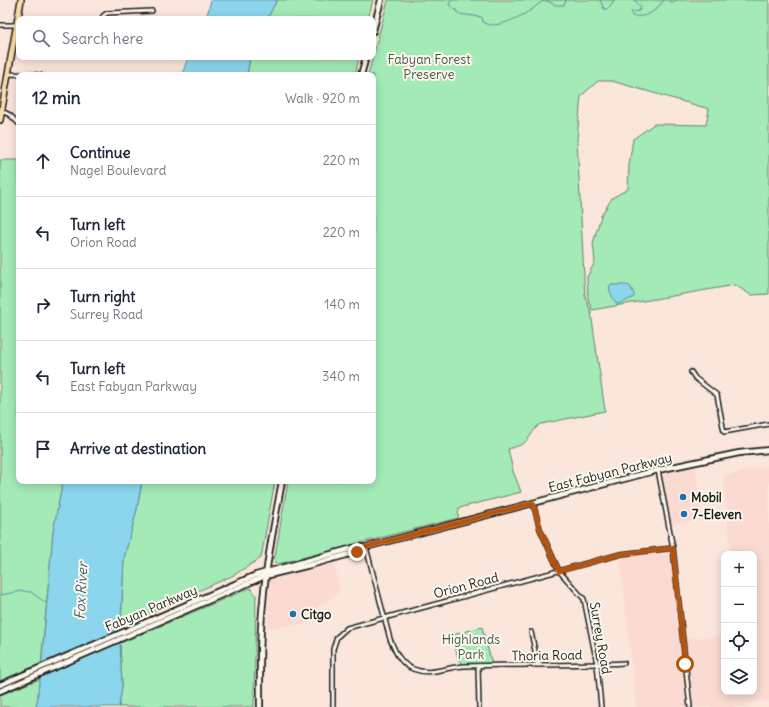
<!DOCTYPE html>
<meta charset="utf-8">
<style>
:root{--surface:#fff;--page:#f2f2f3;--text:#1f2937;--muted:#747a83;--line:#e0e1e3}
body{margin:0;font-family:Delius,sans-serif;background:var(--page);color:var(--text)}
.controls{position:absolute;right:12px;bottom:12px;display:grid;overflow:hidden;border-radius:8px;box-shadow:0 2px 10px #0003}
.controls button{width:36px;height:36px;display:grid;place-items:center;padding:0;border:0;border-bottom:1px solid var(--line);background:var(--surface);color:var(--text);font:20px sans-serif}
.stop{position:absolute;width:12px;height:12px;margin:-9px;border:3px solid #b45309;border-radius:50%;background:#fff}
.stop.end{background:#b45309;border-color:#fff;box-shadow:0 1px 4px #0008}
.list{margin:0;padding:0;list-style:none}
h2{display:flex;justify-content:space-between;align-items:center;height:52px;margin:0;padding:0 16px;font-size:17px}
h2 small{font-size:13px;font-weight:400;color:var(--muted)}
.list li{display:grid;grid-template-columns:26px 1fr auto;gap:12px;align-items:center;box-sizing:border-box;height:72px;padding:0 16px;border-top:1px solid var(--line)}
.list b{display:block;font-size:15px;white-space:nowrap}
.list p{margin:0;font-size:13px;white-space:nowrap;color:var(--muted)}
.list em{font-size:13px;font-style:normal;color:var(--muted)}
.icon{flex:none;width:22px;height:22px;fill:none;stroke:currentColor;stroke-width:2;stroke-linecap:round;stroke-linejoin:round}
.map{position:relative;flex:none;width:769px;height:707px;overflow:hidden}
.search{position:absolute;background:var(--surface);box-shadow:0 2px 10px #0003;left:16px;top:16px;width:360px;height:44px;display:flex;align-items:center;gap:10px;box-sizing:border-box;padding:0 14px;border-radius:8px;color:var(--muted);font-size:15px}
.panel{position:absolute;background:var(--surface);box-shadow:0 2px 10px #0003;left:16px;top:72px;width:360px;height:412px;border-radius:8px}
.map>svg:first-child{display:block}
</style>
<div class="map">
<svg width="769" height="707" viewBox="0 0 769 707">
<rect width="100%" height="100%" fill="#fbe6dc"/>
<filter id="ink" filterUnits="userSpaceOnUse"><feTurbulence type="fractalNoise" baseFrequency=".025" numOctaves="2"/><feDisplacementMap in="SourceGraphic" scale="8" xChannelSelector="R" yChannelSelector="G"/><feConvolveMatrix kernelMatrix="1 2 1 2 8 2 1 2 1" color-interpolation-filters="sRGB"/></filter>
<g filter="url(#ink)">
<!-- built -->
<g fill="#fbdad1">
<polygon points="695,463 703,521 669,524 659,471"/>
<polygon points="769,466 769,701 746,703 746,707 636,707 620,556 672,550 680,639 724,636 724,692 754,692 754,554 731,554 723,476"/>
<polygon points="334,564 340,592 319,606 305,624 267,628 270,579"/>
</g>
<!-- green -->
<g fill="#a3eab6" stroke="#608369">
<polygon points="277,0 373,0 368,19 267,19"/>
<path d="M388 0H769V294L751 295 735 285 592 310 588 298 587 277 595 262 593 243 601 216 612 198 628 189 629 165 633 139 654 124 706 125 709 109 612 81H598L581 96 577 139 585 296 591 312 605 411 541 424C533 429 534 432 528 439 524 445 515 447 508 449L513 471 521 492 459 508 458 518 278 564 274 562 288 481H373V75H368Z"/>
<polygon points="250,57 359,57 355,75 247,75"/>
<polygon points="0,160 19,160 19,481 63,481 53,532 41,665 0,682"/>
<polygon points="142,481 275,481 261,558 234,575 121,626 124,558 137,509"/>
<polygon points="250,588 256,595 254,707 119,707 122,686 120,643"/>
<polygon points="482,627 492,664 462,665 458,658 452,635"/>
<path d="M40 679C38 688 39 697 36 707H0V695Z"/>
</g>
<!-- water -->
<g fill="#8cd6ed" stroke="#5f8c99">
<polygon points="211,0 277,0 267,19 206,19"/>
<polygon points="188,57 250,57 247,75 182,75"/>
<path d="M610 285H625L630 286 634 294V297L624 302 617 304C613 299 608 290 610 285Z"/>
<path d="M63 481H142L137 509 124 558 120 643 122 686 119 707H36C39 697 37 689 40 680L53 532Z"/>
</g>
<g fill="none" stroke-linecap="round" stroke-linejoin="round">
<!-- stream -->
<g stroke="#5f8c99" stroke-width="1">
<path d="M452 0 449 4 450 6 456 10 459 14 482 17 483 22C494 31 520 17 531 10 536 7 538 3 544 1H548L555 5H564L566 0"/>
<polyline points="600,0 604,9 608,9 614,0"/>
<path d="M634 0 641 7 639 11 631 12 632 16C646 18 656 12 664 0"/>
<polyline points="670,0 672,3 674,3 677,0"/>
<polyline points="0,595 22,591 31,592 46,603"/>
</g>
<!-- street casing -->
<g stroke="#1c1c1c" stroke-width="6">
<g id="street">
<polyline points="102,19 103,16 107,13 152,11"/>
<polyline points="0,25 16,25"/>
<polyline points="8,74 40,75"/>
<polyline points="2,111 10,115 19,124"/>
<polyline points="691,372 695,378 717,395 724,432 769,424"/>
<polyline points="658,470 673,548 690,707"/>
<polyline points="533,503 540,529 559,571 584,599 597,664 601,707"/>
<path d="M366 547 390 639C395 651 400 664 413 669 431 676 446 667 464 666 517 664 571 666 624 663"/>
<polyline points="531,632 538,665"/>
<polyline points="478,666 479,707"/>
<polyline points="333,707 333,649 337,637 347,628 621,554 673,548"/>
</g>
</g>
<!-- secondary casing -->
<g stroke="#1c1c1c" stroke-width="8">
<g id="secondary">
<polyline points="373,31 381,0"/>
<polyline points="361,75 366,57"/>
<polyline points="0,685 256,575 353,548 366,547 658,470 739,453 769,450"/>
<polyline points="0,691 265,576 314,564 357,552 365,548"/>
<path d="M260 707C260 672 259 637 263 602 266 562 275 521 282 481"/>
</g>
</g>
<!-- primary casing -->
<g stroke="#1c1c1c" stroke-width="8">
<polyline id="primary" points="0,120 21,0"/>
</g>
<!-- street -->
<use href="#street" stroke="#fbf7ec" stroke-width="3"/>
<!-- secondary -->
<use href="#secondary" stroke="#fbf7ec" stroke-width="4.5"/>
<!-- primary -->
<use href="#primary" stroke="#fbddab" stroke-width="5"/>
</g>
</g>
<g fill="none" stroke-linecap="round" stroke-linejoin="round" filter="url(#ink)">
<!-- route -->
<polyline stroke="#b45309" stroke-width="5" points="357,552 366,547 533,503 540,529 559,571 621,554 673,548 685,664"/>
</g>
<!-- markers -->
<g fill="#1f6fb2" stroke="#fbf7ec" stroke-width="1.5">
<circle cx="683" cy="497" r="4"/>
<circle cx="684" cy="514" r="4"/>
<circle cx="293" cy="614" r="4"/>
</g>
<g text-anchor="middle" stroke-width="4" stroke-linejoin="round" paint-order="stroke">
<!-- park labels -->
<g font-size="13" fill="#445a4a" stroke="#fbf7ec">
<text x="429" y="64">Fabyan Forest<tspan x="429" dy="15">Preserve</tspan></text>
<text x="471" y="644">Highlands<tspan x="471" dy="15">Park</tspan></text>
</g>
<!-- street labels -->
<g font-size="13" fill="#1c1c1c" stroke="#fbf7ec">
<text transform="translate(610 472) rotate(-14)" y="5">East Fabyan Parkway</text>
<text transform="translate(466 585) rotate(-15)" y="5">Orion Road</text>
<text transform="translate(151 608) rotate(-23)" y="5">Fabyan Parkway</text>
<text transform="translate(601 638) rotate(80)" y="5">Surrey Road</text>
<text transform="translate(547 655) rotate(-1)" y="5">Thoria Road</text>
</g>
<!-- poi labels -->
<g font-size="13" font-weight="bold" fill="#1c1c1c" stroke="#fbf7ec" text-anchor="start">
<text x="691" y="502">Mobil</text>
<text x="692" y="519">7-Eleven</text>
<text x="301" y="619">Citgo</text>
</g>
<!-- water labels -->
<g font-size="14" font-style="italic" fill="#435d65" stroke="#fbf7ec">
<text transform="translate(81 591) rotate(-87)" y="5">Fox River</text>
</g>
</g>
</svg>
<div class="controls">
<button>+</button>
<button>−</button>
<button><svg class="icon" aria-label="locate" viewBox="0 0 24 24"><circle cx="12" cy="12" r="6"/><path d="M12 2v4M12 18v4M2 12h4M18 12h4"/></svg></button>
<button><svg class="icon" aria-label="layers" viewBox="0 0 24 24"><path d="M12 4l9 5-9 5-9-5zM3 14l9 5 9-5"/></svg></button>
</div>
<div class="stop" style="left:685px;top:664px"></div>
<div class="stop end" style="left:357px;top:552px"></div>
<div class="search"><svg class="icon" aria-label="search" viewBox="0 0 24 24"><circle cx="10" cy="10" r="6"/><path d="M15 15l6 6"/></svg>Search here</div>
<section class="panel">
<h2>12 min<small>Walk · 920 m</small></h2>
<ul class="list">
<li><svg class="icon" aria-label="ahead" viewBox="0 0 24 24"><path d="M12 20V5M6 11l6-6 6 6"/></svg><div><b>Continue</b><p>Nagel Boulevard</p></div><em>220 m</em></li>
<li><svg class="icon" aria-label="left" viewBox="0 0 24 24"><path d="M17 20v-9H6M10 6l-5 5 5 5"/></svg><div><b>Turn left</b><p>Orion Road</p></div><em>220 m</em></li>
<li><svg class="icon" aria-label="right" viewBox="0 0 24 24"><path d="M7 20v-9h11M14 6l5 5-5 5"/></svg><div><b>Turn right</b><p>Surrey Road</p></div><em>140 m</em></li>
<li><svg class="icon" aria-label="left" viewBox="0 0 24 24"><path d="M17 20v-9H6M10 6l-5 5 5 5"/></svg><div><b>Turn left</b><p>East Fabyan Parkway</p></div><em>340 m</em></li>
<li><svg class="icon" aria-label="arrive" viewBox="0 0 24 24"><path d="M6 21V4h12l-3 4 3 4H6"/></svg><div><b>Arrive at destination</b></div></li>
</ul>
</section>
</div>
